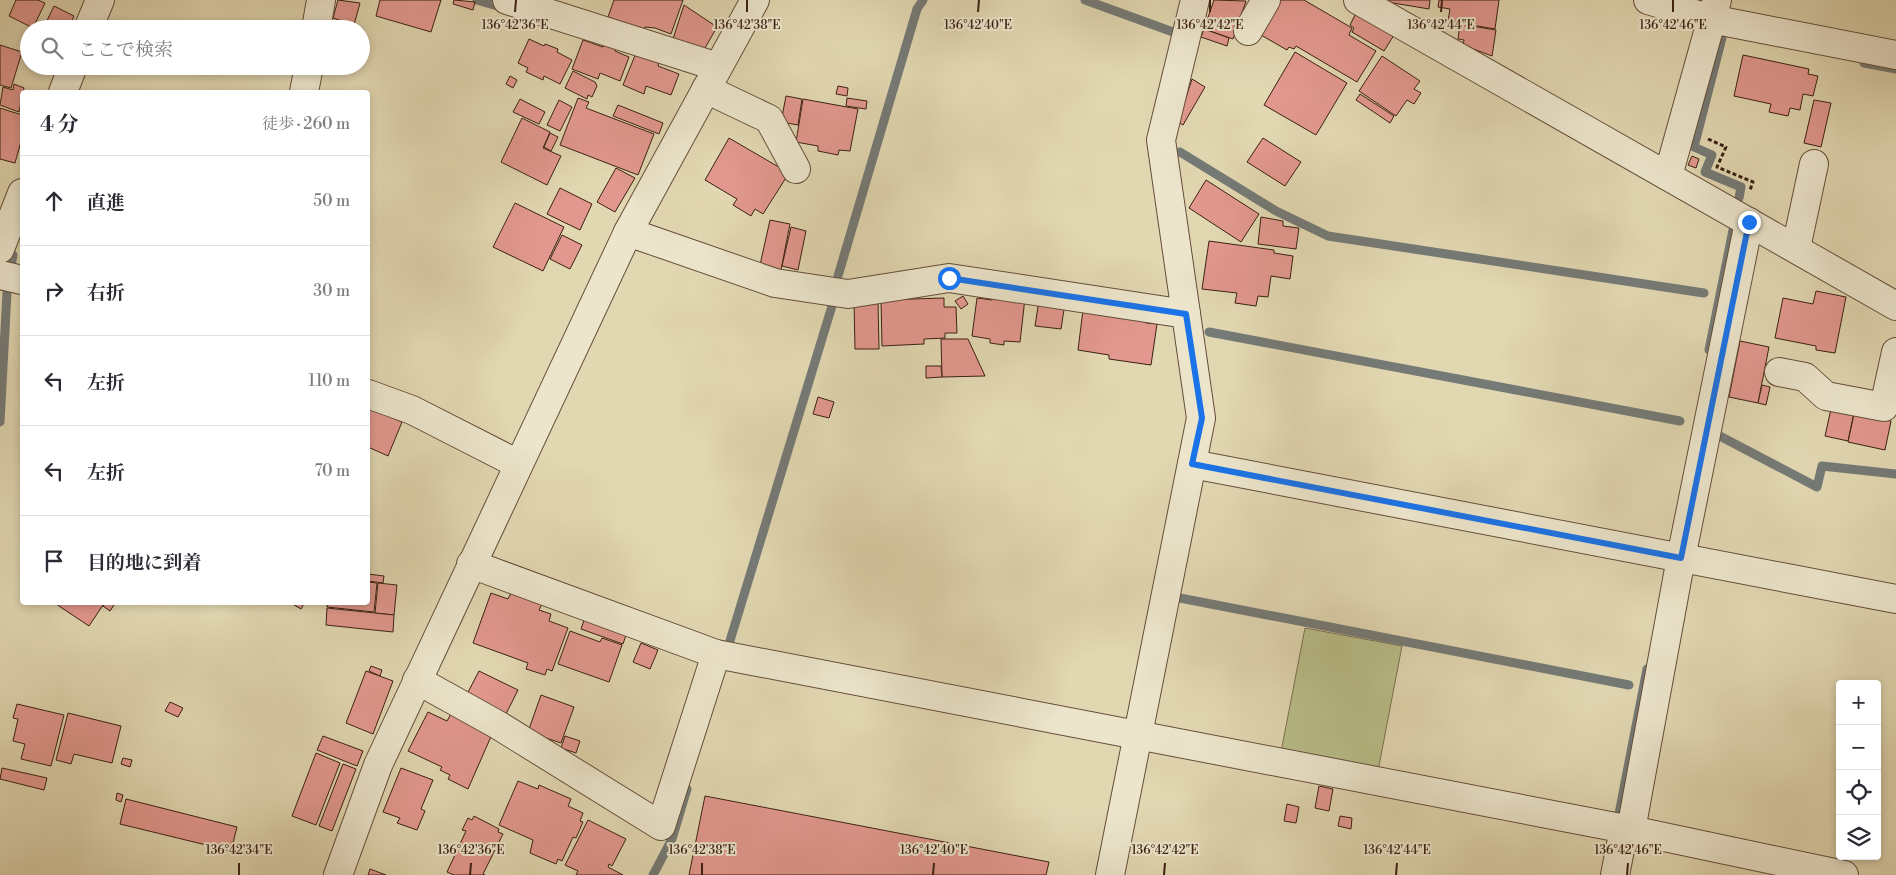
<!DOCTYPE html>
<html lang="ja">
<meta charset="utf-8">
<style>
:root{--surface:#fff;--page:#f7f7f7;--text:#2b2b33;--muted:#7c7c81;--line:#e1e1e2}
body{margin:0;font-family:"Libre Bodoni","Noto Serif JP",serif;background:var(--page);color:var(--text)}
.controls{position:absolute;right:15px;bottom:15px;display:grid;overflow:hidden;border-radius:5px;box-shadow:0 2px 8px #0003}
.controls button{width:45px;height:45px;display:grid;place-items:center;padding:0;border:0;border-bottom:1px solid var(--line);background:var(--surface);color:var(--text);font:25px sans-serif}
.stop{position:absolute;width:15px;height:15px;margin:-11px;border:4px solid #1a73e8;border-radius:50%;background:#fff}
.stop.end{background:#1a73e8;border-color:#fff;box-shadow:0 1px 5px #0008}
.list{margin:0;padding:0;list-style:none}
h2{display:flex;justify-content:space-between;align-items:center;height:65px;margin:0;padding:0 20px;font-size:21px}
h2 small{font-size:16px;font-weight:400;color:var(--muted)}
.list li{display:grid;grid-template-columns:32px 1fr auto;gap:15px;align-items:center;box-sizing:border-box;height:90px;padding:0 20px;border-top:1px solid var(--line)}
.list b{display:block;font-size:19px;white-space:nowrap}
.list em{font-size:16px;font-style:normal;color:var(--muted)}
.icon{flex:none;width:28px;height:28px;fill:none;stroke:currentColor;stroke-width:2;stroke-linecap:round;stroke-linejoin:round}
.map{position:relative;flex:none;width:1896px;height:875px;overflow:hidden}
.search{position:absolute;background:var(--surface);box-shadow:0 2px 8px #0003;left:20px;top:20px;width:350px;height:55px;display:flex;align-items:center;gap:12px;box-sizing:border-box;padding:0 18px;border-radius:28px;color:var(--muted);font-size:19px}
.panel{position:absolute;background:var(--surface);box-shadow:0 2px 8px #0003;left:20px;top:90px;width:350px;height:515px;border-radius:5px}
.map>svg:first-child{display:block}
</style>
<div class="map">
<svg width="1896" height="875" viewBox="0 0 1896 875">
<rect width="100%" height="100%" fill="#e1d7b1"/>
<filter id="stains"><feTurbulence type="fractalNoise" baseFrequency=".004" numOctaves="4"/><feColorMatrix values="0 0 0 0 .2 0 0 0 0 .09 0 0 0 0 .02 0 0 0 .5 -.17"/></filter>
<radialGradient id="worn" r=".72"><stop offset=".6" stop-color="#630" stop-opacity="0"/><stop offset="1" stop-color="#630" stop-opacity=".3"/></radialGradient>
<!-- green -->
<polygon fill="#b8bd88" stroke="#7a6e4d" points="1305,628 1402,646 1377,776 1280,757"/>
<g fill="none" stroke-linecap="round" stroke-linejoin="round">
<!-- stream -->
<g stroke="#757a76" stroke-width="9">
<polyline points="477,0 504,8"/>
<polyline points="1085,0 1173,32"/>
<polyline points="1722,38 1694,147 1712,155 1705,172 1741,187 1739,198"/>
<polyline points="1864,63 1896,69"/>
<polyline points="1180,152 1276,211 1328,236 1704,293"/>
<polyline points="21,235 22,232"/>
<polyline points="11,266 13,255"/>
<polyline points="838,276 917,9 923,0"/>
<polyline points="1209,332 1680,421"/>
<polyline points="1709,350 1733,230"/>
<polyline points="0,422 7,293"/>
<polyline points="1716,434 1817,487 1822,466 1896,474"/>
<polyline points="1180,598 1629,685"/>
<polyline points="729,644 832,306"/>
<polyline points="1618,819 1647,669"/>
<polyline points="653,875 672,839 687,789"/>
</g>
</g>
<!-- building -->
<g fill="#e2988e" stroke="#3b2012">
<polygon points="16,0 38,0 45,3 33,28 9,16"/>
<polygon points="338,0 360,3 354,25 333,18"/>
<polygon points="380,0 441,0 431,32 376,16"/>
<polygon points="454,0 475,2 473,10 453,4"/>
<polygon points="614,0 683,0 671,34 655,28 645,27 644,29 608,17"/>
<polygon points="1214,0 1246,1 1233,39 1204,29"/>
<polygon points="1272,0 1304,0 1352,28 1349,35 1376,51 1357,82 1296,46 1294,49 1289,47 1287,50 1254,31"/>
<polygon points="1388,0 1430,0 1429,9 1387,2"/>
<polygon points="1439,0 1499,0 1495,29 1448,21 1450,9 1438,7"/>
<polygon points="684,5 717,27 701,55 671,45"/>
<polygon points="54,6 74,16 68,29 43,29"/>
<polygon points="1356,13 1394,35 1384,51 1352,32 1354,28 1350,25"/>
<polygon points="1460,24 1496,30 1492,56 1463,45 1464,40 1458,39"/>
<polygon points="1204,29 1229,38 1227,46 1201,37"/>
<polygon points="529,39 544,46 545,44 558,49 557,52 572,60 560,84 544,76 543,80 526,72 528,68 518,63"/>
<polygon points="583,40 603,47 605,44 616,48 615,51 629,57 620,81 600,73 598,79 572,69"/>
<polygon points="0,45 22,52 11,88 0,85"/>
<polygon points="1295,52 1347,83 1316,135 1264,105"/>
<polygon points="636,53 659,62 658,66 679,74 671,95 646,86 644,94 623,85"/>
<polygon points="1743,55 1809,69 1808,74 1818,76 1813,96 1803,94 1800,110 1790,108 1788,116 1769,112 1771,104 1734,96"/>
<polygon points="1382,56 1420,81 1414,89 1421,93 1414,104 1407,100 1396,116 1359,91"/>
<polygon points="573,71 595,82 597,86 592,97 588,95 587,99 565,88"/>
<polygon points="510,76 517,80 513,88 506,84"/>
<polygon points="1192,79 1205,87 1183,125 1178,122"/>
<polygon points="14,84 24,88 19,112 0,105 3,87 13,90"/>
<polygon points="838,86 848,88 847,96 836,94"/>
<polygon points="1360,94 1394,116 1390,123 1356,100"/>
<polygon points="786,96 802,99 798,125 781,122"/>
<polygon points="578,98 589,102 586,108 654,134 638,175 560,145"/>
<polygon points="847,98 867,101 866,109 846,106"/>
<polygon points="520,99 545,112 539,124 513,112"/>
<polygon points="803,99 858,109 850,151 839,150 838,155 818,151 818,146 796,142"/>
<polygon points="559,100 572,107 560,131 547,125"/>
<polygon points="1814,100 1831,103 1821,147 1804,143"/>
<polygon points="618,105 663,123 659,134 613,116"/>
<polygon points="0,108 22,115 22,138 15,163 0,159"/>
<polygon points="522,118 550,132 543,148 561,156 547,185 501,162"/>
<polygon points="550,133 558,137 551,151 544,147"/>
<polygon points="729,138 789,173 763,214 755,209 751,216 733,205 737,199 705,180"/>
<polygon points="1263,138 1301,162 1285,186 1247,162"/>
<polygon points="1692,156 1699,159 1696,168 1688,165"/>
<polygon points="616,168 635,178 615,212 597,202"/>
<polygon points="1206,180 1259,214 1241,242 1189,208"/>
<polygon points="560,188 592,204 580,230 547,214"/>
<polygon points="515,203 564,227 543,271 493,247"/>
<polygon points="1261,217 1283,221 1283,226 1299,228 1296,249 1258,244"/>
<polygon points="770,220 790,224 781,270 760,265"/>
<polygon points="791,227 806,231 798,270 782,266"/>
<polygon points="562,235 582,245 570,269 550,259"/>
<polygon points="1209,241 1274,250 1274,253 1293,256 1290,279 1271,276 1268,297 1258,296 1256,306 1235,303 1237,293 1202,289"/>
<polygon points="1816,291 1846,297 1835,353 1816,350 1816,346 1775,338 1783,298 1813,304"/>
<polygon points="993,294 1025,298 1020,342 1004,341 1004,345 990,343 990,339 972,336 977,298 992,300"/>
<polygon points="963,296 968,304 961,309 955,301"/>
<polygon points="944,298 944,307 956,307 957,333 945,333 945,338 924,339 924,344 882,346 881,300"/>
<polygon points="1039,300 1065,303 1061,329 1035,326"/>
<polygon points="878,301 879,349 855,349 854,302"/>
<polygon points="1083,310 1147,319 1146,323 1157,324 1151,365 1109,359 1109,355 1078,350"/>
<polygon points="941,339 968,339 985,376 942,377"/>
<polygon points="1740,341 1769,347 1758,403 1729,397"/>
<polygon points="926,366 941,366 942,377 926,378"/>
<polygon points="1762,385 1770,387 1766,405 1758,403"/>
<polygon points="818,397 834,402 829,418 813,414"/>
<polygon points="370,408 402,422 388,456 368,447 368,415"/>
<polygon points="1831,409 1854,413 1848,441 1825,436"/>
<polygon points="1854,414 1891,421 1885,450 1848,442"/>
<polygon points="368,574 384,576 383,583 368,581"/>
<polygon points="368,582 377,583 374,612 327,607 328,602 368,602"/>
<polygon points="378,583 397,585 394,615 375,613"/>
<polygon points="491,593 508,599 511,593 542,604 539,610 551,614 549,621 568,628 552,671 547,669 545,675 526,669 528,663 473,643"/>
<polygon points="53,602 105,602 89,626"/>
<polygon points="106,602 116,602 110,611 103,606"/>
<polygon points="289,602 305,602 301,609"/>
<polygon points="327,608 394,615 393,632 326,625"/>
<polygon points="585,617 627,632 623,644 581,629"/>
<polygon points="570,631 600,642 602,638 622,645 609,682 558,664"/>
<polygon points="641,643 658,650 650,669 633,662"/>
<polygon points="371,666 382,670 380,676 369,671"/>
<polygon points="366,671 393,681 373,734 346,723"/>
<polygon points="479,671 518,690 505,716 466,696"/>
<polygon points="541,695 574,707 561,743 528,732"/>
<polygon points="170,702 183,708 178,717 165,711"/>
<polygon points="17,704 64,715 51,766 21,759 25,744 13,741 18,719 13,718"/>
<polygon points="428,712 447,721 452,712 493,732 468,789 448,779 450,775 440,770 442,767 408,751"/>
<polygon points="68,713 121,726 112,763 74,754 71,764 56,760"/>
<polygon points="323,736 363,751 357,766 317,750"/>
<polygon points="565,736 580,741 576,753 561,748"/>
<polygon points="316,753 340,763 316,825 292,816"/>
<polygon points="123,758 132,760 130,767 121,764"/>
<polygon points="343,764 356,769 332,831 319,826"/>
<polygon points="2,768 47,778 44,790 0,779"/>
<polygon points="401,768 433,780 421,809 425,811 417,830 397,823 400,818 383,812"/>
<polygon points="518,781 538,789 539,785 571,799 568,806 583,813 580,821 583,822 576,838 573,837 562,861 558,859 556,864 530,853 533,840 499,825"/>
<polygon points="1319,786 1333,789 1329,811 1315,808"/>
<polygon points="117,793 123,795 121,802 116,800"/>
<polygon points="705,796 1049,862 1046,875 689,875"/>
<polygon points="126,799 237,827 231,851 120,824"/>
<polygon points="1287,804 1299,807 1296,823 1284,821"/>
<polygon points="474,816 499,829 498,832 503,834 483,874 485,875 454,875 447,872 466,831 462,830 468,818 472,820"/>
<polygon points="1340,816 1352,818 1351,829 1338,826"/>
<polygon points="588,820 626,839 612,866 609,864 608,867 623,875 576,875 578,871 565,865"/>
<polygon points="370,869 386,875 368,875"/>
</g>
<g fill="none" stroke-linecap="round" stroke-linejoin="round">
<!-- minor casing -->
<g stroke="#644e3a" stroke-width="30">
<g id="minor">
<polyline points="507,0 718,67"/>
<polyline points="1358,0 1896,306"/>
<polyline points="1648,0 1711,19 1896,55"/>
<polyline points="88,29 100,0"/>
<polyline points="316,29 321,0"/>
<polyline points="1248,31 1266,0"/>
<polyline points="706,89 769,119 796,169"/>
<polyline points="63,92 73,66"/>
<polyline points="304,92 309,66"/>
<polyline points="1668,176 1717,0"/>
<polyline points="628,232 775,283 848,294 949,278 1186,314"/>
<polyline points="1796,248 1814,164"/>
<polyline points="0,249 22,193"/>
<polyline points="0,275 22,280"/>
<polyline points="1779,372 1805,377 1826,396 1884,407 1896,352"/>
<polyline points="368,394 412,410 518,464"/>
<polyline points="1192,464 1896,599"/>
<polyline points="471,564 716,654 1631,830 1844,875"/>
<polyline points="417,680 498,725 661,826 716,654"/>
<polyline points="1631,830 1681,558 1749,222"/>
<polyline points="338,875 378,765 628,232 755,0"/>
<polyline points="1110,875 1201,418 1161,140 1195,0"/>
<polyline points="1615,875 1624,829"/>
</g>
</g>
<!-- path -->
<polyline stroke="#3b2012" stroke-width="3" stroke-dasharray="4 2.5" stroke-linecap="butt" points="1708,139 1726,147 1717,167 1753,182 1750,190"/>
<!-- minor -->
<use href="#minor" stroke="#ece5cc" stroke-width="28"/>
</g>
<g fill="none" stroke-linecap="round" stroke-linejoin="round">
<!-- route -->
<polyline stroke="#1a73e8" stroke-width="6" points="949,278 1186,314 1202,418 1192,464 1681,558 1749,222"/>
</g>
<!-- ticks -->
<path fill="none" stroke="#3b2012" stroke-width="2" d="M515 12 516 0M747 12V0M978 12 979 0M1210 12V0M1441 12 1442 0M1673 12V0M239 875V863M470 875 471 863M702 875V863M933 875 934 863M1164 875 1165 863M1396 875 1397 863M1627 875 1628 863"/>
<g font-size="12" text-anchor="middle" fill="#3b2012" stroke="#ece5cc" stroke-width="4" stroke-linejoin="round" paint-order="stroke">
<text x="515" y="29">136°42'36"E</text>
<text x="747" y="29">136°42'38"E</text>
<text x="978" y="29">136°42'40"E</text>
<text x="1210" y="29">136°42'42"E</text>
<text x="1441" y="29">136°42'44"E</text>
<text x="1673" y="29">136°42'46"E</text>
<text x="239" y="854">136°42'34"E</text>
<text x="471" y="854">136°42'36"E</text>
<text x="702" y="854">136°42'38"E</text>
<text x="934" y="854">136°42'40"E</text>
<text x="1165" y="854">136°42'42"E</text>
<text x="1397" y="854">136°42'44"E</text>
<text x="1628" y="854">136°42'46"E</text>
</g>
<rect width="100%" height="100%" filter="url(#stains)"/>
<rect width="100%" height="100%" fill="url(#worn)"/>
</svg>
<div class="controls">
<button>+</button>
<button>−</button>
<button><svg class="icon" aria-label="locate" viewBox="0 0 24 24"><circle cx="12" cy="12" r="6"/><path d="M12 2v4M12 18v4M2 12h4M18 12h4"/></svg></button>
<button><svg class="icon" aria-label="layers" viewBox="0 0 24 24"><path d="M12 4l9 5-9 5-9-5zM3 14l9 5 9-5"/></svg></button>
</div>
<div class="stop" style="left:949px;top:278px"></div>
<div class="stop end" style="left:1749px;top:222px"></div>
<div class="search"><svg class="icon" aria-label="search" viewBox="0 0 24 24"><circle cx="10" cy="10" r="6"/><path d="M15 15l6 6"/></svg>ここで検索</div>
<section class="panel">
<h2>4 分<small>徒歩 · 260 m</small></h2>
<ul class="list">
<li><svg class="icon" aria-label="ahead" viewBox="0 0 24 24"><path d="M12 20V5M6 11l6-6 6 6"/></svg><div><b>直進</b></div><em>50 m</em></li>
<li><svg class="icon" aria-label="right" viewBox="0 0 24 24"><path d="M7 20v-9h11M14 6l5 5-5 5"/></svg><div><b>右折</b></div><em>30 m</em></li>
<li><svg class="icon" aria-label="left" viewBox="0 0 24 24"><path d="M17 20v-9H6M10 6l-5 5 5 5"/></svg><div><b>左折</b></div><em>110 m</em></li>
<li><svg class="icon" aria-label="left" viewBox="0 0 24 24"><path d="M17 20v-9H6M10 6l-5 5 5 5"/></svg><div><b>左折</b></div><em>70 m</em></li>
<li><svg class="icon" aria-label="arrive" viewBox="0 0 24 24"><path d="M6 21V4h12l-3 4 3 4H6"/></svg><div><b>目的地に到着</b></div></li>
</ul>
</section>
</div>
